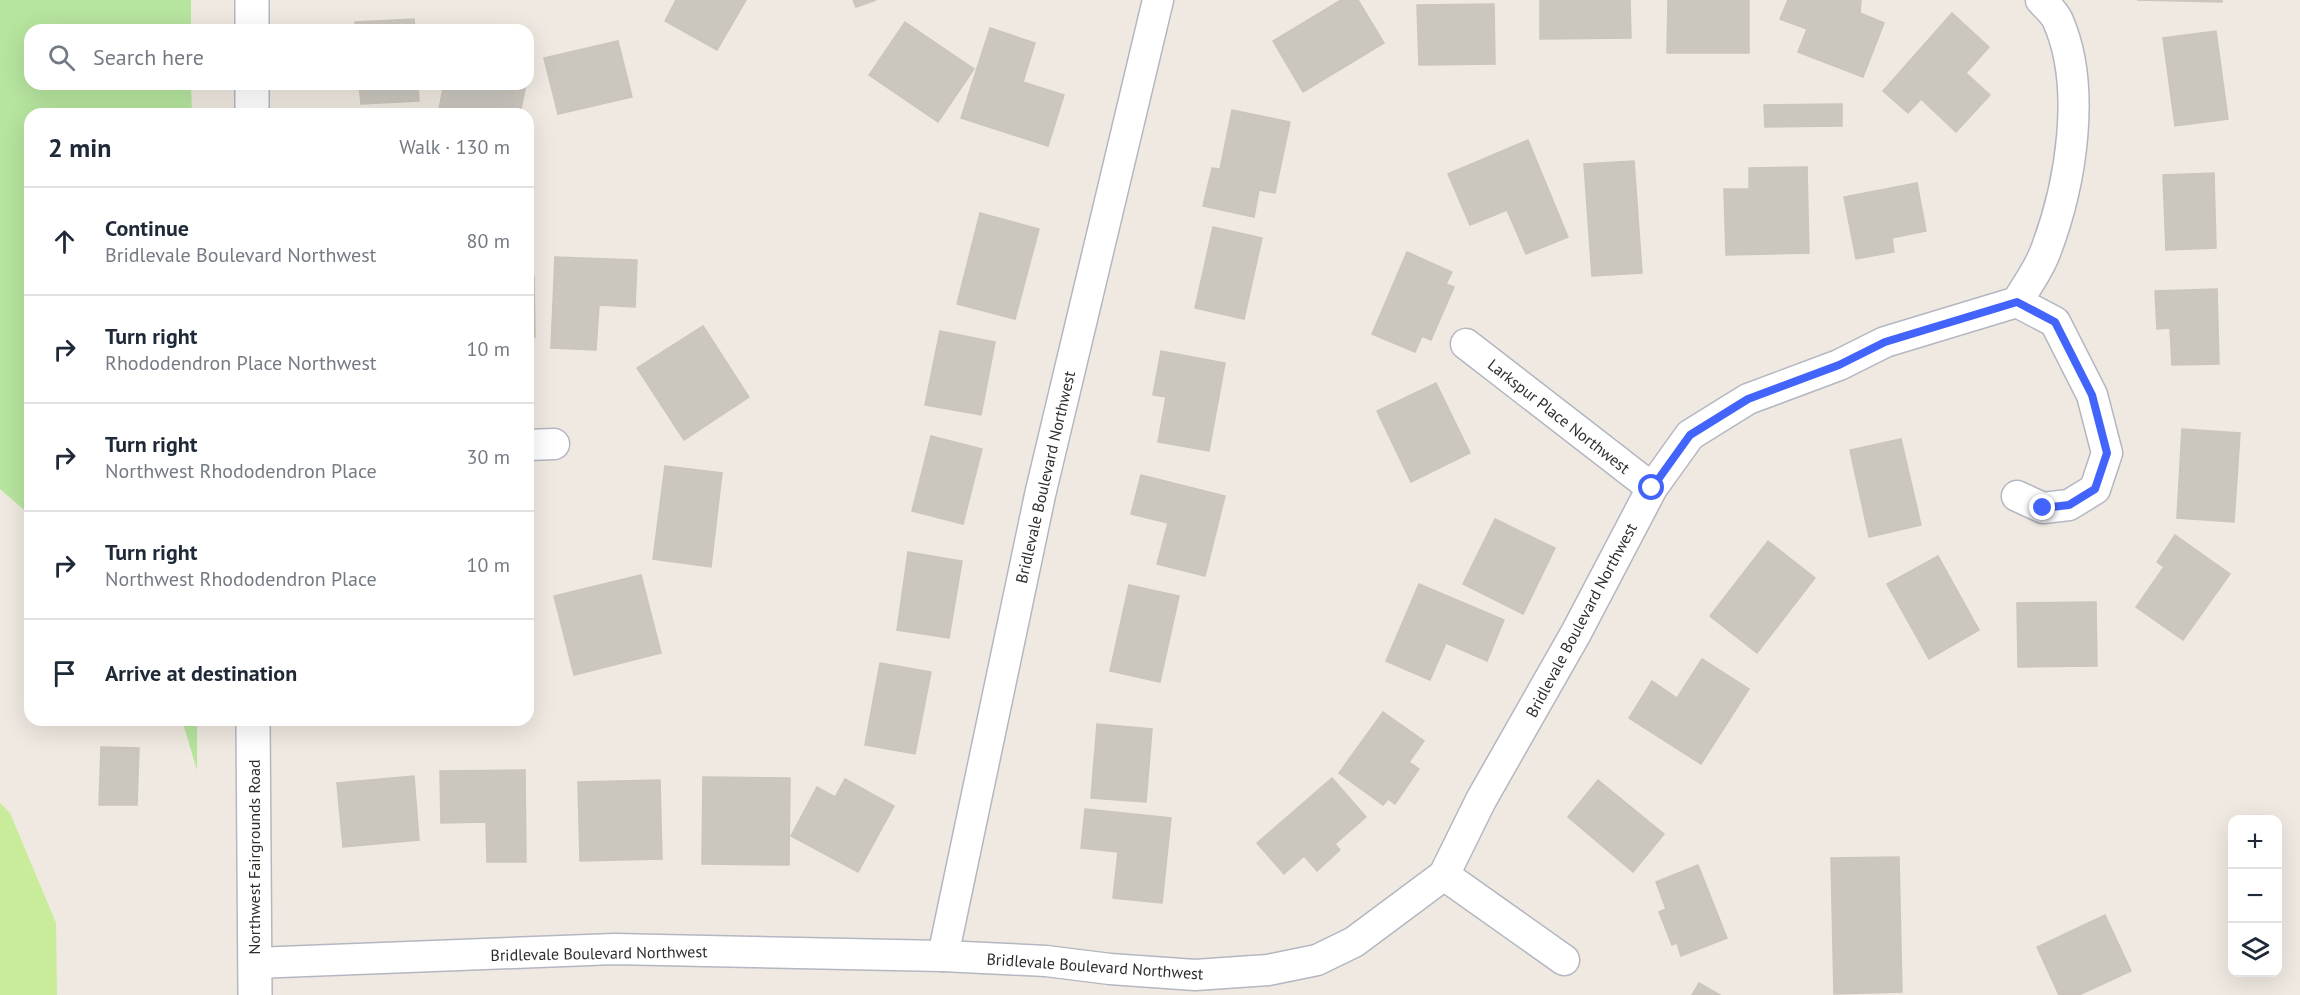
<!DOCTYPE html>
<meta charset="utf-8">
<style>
:root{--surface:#fff;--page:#f6f6f7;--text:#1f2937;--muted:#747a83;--line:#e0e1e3}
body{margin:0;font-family:"PT Sans",sans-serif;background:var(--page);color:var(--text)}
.controls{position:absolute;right:18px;bottom:18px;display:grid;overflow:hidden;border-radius:12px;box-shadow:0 6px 24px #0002}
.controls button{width:54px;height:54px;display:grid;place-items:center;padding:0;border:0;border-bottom:2px solid var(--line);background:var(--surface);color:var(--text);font:30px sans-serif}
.stop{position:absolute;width:18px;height:18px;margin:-14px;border:4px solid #4264fb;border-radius:50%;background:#fff}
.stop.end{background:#4264fb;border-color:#fff;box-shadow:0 2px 6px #0008}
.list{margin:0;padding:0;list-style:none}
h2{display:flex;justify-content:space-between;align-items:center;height:78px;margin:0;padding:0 24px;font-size:26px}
h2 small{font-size:20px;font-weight:400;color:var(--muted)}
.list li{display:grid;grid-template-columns:39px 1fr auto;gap:18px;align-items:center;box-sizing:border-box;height:108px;padding:0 24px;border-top:2px solid var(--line)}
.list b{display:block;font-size:22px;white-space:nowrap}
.list p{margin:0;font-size:20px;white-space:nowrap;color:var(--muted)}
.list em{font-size:20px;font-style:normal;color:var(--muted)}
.icon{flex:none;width:33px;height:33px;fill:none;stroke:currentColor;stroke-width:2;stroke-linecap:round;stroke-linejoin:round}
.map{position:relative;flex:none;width:2300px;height:995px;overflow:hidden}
.search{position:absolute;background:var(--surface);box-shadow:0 6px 24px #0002;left:24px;top:24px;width:510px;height:66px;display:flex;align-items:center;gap:15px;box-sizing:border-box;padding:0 21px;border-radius:18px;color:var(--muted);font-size:22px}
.panel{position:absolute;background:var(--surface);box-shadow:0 6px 24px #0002;left:24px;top:108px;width:510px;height:618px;border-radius:18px}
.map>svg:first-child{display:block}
</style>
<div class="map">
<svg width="2300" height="995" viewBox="0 0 2300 995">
<rect width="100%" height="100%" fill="#efe9e1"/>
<!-- green -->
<g fill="#b6e59e">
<polygon points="0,0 191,0 191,30 30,30 30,84 191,84 192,114 30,114 30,515 0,489"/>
<polygon points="182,720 197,720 197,770"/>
</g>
<!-- pitch -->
<polygon fill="#c9ec9a" points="0,803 10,813 56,923 57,995 0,995"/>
<!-- building -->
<g fill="#cbc7bf" stroke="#cbc5ba" stroke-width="1.5">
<polygon points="676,0 746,0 717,50 665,21"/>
<polygon points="853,0 876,0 856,7"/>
<polygon points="1341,0 1358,0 1384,43 1303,92 1273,41"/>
<polygon points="1540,0 1630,0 1631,38 1540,39"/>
<polygon points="1668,0 1749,0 1749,53 1667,53"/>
<polygon points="1788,0 1861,0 1860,13 1884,23 1863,77 1798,52 1807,29 1780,19"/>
<polygon points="2137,0 2222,0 2222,2"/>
<polygon points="1494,4 1495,64 1419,65 1417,5"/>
<polygon points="1952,13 1989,47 1966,73 1990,95 1956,132 1921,99 1908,113 1883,91"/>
<polygon points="414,19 415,30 356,30 355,22"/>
<polygon points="905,22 974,69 938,122 869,75"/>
<polygon points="990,28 1035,43 1023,82 1064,95 1048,146 961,118"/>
<polygon points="2216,31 2228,119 2175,126 2163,38"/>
<polygon points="618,41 632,97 558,114 544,58"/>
<polygon points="359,84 418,84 419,101 361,104"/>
<polygon points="444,84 526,84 520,114 464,114 439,109"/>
<polygon points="1842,104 1842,126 1765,127 1764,105"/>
<polygon points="1232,110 1290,122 1275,193 1259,190 1254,217 1203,206 1212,168 1220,169"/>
<polygon points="1528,140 1568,237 1526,254 1507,210 1470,225 1448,174"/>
<polygon points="1634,161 1642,273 1592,276 1584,164"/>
<polygon points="1807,167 1809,253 1726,255 1724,189 1749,189 1749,168"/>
<polygon points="2214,173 2216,248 2166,250 2163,175"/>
<polygon points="1917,183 1926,231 1892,238 1894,252 1856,259 1844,197"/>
<polygon points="980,213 1039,229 1015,319 957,304"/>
<polygon points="1213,227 1262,238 1244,319 1195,308"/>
<polygon points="1407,252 1452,272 1446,284 1454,287 1431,340 1422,336 1415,352 1372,334"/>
<polygon points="555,257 637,260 635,307 599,305 596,350 551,348"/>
<polygon points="528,277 534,277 535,337 528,337"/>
<polygon points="2217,289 2219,364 2172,365 2170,328 2157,329 2155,291"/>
<polygon points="703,326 749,397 684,440 637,368"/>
<polygon points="940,331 995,342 981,415 925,405"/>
<polygon points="1161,351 1225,363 1209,451 1158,442 1166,397 1153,395"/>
<polygon points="1436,383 1470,453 1411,482 1377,411"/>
<polygon points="2182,429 2240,433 2234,522 2177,518"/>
<polygon points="931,436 982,449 963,524 912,511"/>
<polygon points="1901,439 1921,525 1869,537 1850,450"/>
<polygon points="665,466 722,473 711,567 653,559"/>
<polygon points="1141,475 1225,496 1205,576 1157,564 1168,523 1131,514"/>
<polygon points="1495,519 1555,548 1523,614 1463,584"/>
<polygon points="2175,535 2230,574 2183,640 2136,607 2164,567 2157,562"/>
<polygon points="1768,541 1815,578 1757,653 1710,616"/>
<polygon points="908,552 962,561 949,638 897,630"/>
<polygon points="1938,556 1979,630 1929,659 1887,584"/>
<polygon points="641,575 661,653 574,675 554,596"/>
<polygon points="1419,584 1504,620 1487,661 1446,643 1430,680 1386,661"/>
<polygon points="1129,585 1179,596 1160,682 1110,671"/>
<polygon points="2096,602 2097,666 2018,667 2017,603"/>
<polygon points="528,608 533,610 528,626"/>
<polygon points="1702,659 1749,689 1701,764 1629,718 1652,681 1677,698"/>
<polygon points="880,663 931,672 915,754 865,745"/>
<polygon points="1383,712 1424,741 1409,762 1419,769 1395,804 1388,799 1383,805 1339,773"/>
<polygon points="1097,724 1152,729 1146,802 1091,798"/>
<polygon points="101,747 139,748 137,805 99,805"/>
<polygon points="525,770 526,862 487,862 486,822 441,823 440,771"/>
<polygon points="414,776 419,840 343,847 337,783"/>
<polygon points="703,777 790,778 789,865 702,864"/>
<polygon points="1332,778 1366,817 1335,844 1340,850 1317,871 1304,856 1284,874 1257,843"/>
<polygon points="845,779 894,806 858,872 791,836 817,787 835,797"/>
<polygon points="660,780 662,859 580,861 578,782"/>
<polygon points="1598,780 1664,834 1633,872 1568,817"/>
<polygon points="1085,809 1171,818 1162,903 1113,898 1118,852 1081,848"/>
<polygon points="1899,857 1902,992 1834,994 1831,858"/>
<polygon points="1698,865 1727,938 1681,956 1677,943 1672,945 1659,912 1666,909 1656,882"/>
<polygon points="2105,915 2131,971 2079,995 2059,995 2037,947"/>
<polygon points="1699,983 1720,995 1692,995"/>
</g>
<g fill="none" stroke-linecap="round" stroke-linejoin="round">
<!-- minor casing -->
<g stroke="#b4b7c1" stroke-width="33">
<g id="minor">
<polyline points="1466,344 1652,488"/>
<polyline points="528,445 554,444"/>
<polyline points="2017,496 2043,508 2069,505 2095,489 2107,453 2092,395 2055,322 2017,302"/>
<polyline points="1444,875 1564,960"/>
<polyline points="943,956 1040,495 1158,0"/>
<path d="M255 963 614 949 943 956 1046 961 1110 969 1195 975 1268 970 1317 960 1354 942 1444 875 1481 800 1576 633 1652 488 1690 435 1748 399 1839 365 1885 342 2017 302C2027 285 2040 268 2046 250 2071 184 2087 87 2058 21 2055 13 2046 6 2041 0"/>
</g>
</g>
<!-- secondary casing -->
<g stroke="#b4b7c1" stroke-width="36">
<g id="secondary">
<polyline points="252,30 252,0"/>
<polyline points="252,114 252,84"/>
<polyline points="253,720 255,995"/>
</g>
</g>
<!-- minor -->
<use href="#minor" stroke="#fff" stroke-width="30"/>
<!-- secondary -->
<use href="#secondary" stroke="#fff" stroke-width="33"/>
</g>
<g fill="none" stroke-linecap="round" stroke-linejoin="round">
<!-- route -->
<polyline stroke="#4264fb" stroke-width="8" points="1652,488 1690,435 1748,399 1839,365 1885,342 2017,302 2055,322 2092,395 2107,453 2095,489 2069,505 2043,508"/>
</g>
<g text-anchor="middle" stroke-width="6" stroke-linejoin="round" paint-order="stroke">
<!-- street labels -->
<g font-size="16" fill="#2e2e2e" stroke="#fff">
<text transform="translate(1559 416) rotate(38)" y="6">Larkspur Place Northwest</text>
<text transform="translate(1045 477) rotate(-77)" y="6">Bridlevale Boulevard Northwest</text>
<text transform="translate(1581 620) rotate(-62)" y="6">Bridlevale Boulevard Northwest</text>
<text transform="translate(254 857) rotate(-90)" y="6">Northwest Fairgrounds Road</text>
<text transform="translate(599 953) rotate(-1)" y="6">Bridlevale Boulevard Northwest</text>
<text transform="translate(1095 966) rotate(4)" y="6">Bridlevale Boulevard Northwest</text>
</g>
</g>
</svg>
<div class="controls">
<button>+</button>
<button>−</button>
<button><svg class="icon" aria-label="layers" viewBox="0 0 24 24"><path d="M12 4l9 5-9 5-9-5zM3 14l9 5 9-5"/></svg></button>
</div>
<div class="stop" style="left:1652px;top:488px"></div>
<div class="stop end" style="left:2043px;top:508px"></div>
<div class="search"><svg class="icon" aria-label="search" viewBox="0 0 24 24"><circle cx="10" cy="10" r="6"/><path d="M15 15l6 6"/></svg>Search here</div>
<section class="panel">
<h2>2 min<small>Walk · 130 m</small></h2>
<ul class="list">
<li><svg class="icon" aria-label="ahead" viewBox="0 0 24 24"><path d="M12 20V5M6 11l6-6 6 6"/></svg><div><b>Continue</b><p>Bridlevale Boulevard Northwest</p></div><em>80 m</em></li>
<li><svg class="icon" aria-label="right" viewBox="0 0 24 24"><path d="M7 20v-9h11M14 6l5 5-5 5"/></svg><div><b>Turn right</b><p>Rhododendron Place Northwest</p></div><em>10 m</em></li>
<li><svg class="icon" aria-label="right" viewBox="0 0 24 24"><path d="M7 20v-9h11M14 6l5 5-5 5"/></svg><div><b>Turn right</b><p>Northwest Rhododendron Place</p></div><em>30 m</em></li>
<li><svg class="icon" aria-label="right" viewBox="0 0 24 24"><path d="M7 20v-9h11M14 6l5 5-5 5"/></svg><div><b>Turn right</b><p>Northwest Rhododendron Place</p></div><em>10 m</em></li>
<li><svg class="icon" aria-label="arrive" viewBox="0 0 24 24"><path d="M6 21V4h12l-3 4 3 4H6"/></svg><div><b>Arrive at destination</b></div></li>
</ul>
</section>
</div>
